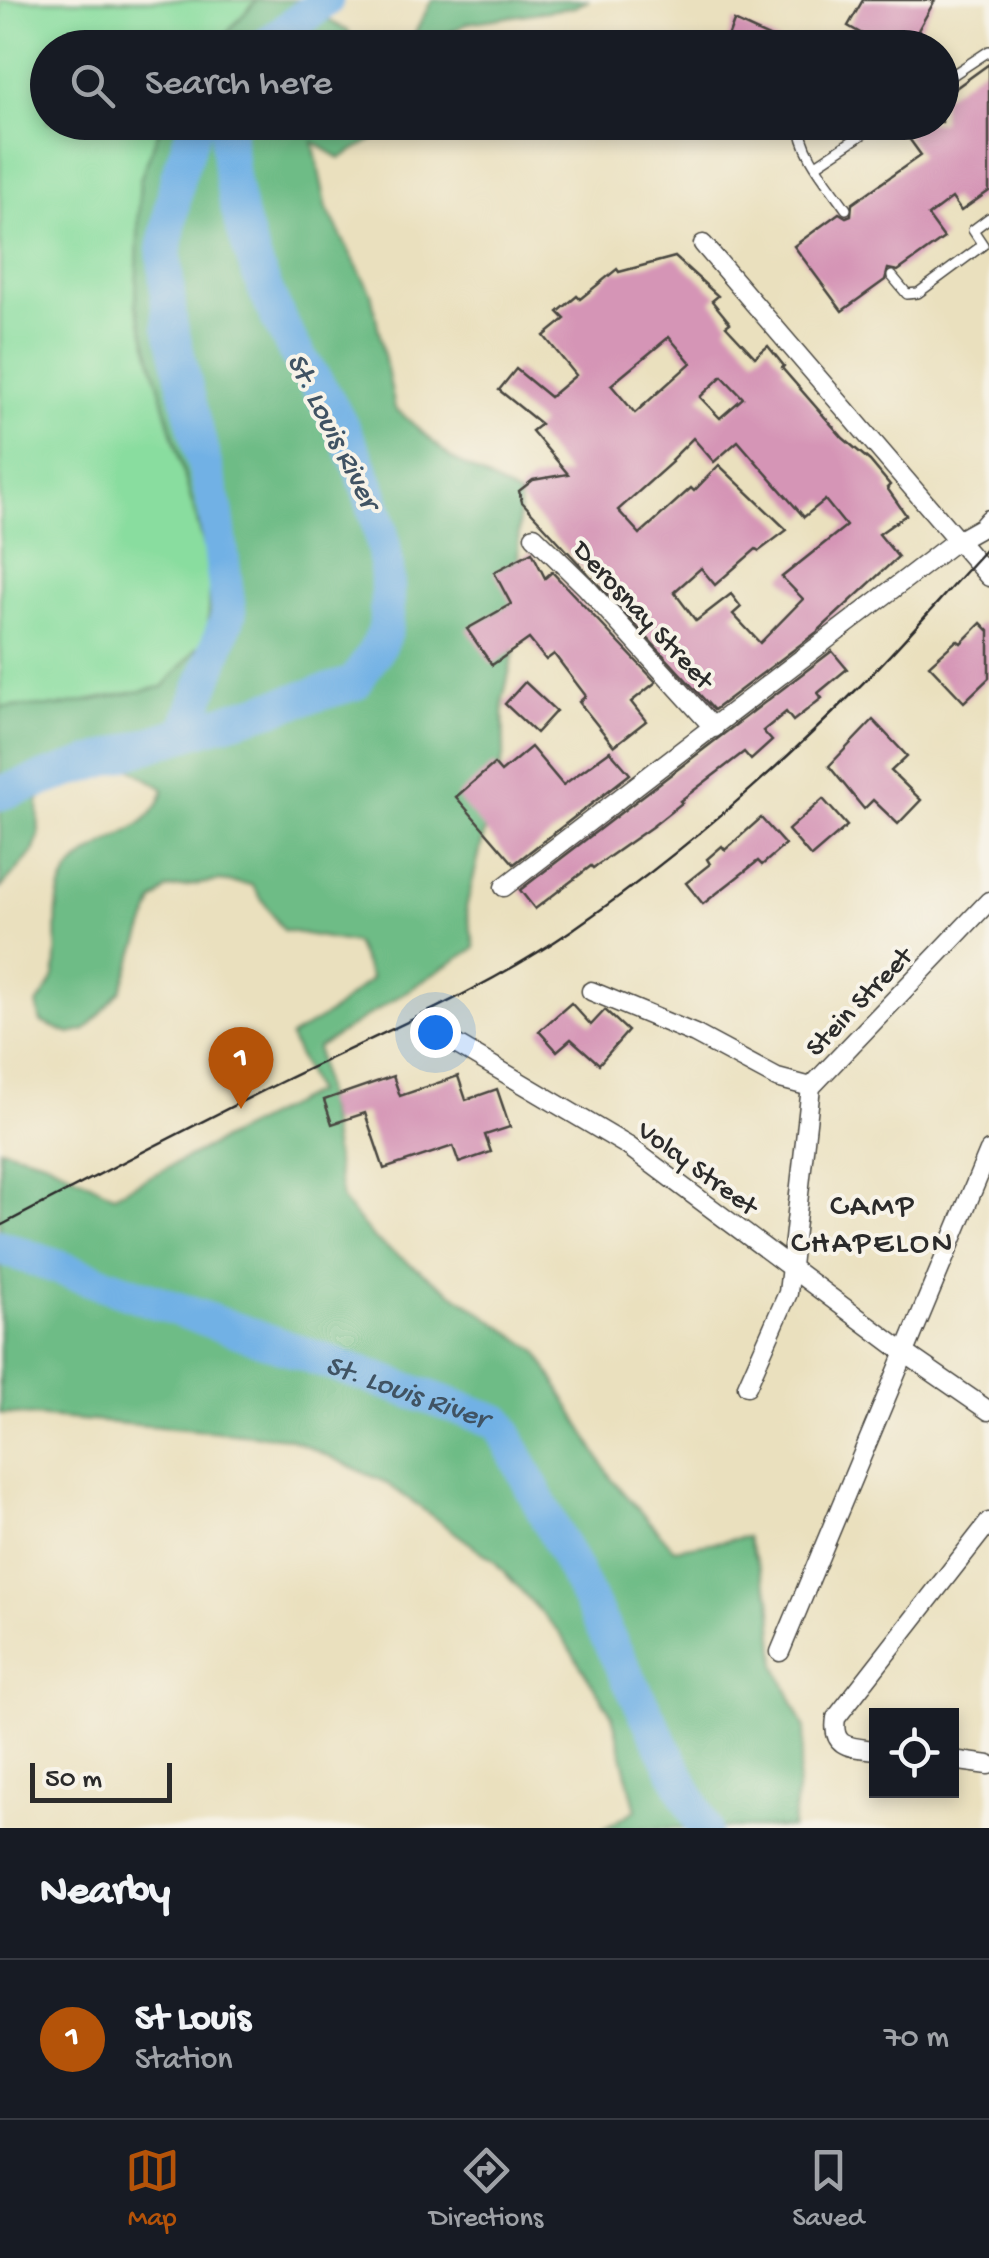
<!DOCTYPE html>
<style>
:root{--surface:#171b24;--page:#20242c;--text:#f1f3f6;--muted:#9ea1a6;--line:#363941;--accent:#b45309}
body{margin:0;font-family:"Gochi Hand",sans-serif;background:var(--page);color:var(--text)}
.controls{position:absolute;right:30px;bottom:30px;display:grid;overflow:hidden;border-radius:0px;box-shadow:0 5px 15px #0003}
.controls button{width:90px;height:90px;display:grid;place-items:center;padding:0;border:0;border-bottom:2px solid var(--line);background:var(--surface);color:var(--text);font:50px sans-serif}
.scale{position:absolute;left:30px;bottom:25px;width:142px;box-sizing:border-box;padding-left:10px;border:5px solid #2b2b2b;border-top:0;font-size:28px;line-height:35px;white-space:nowrap;color:#2b2b2b;-webkit-text-stroke:8px #f7f3e8;paint-order:stroke}
.you{position:absolute;left:435px;top:1032px;width:35px;height:35px;margin:-25px;border:8px solid #fff;border-radius:50%;background:#1a73e8;box-shadow:0 0 0 15px #1a73e833}
.badge{display:grid;place-items:center;width:65px;height:65px;border-radius:50%;background:var(--accent);color:#fff;font-size:32px;font-weight:700}
.pin{position:absolute;translate:-50% -82px;filter:drop-shadow(0 2px 5px #0008)}
.pin::after{content:'';position:absolute;top:52px;width:35px;height:30px;background:inherit;clip-path:polygon(0 0,100% 0,50% 100%)}
.list{margin:0;padding:0;list-style:none}
h2{display:flex;justify-content:space-between;align-items:center;height:130px;margin:0;padding:0 40px;font-size:42px}
h2 small{font-size:32px;font-weight:400;color:var(--muted)}
.list li{display:grid;grid-template-columns:65px 1fr auto;gap:30px;align-items:center;box-sizing:border-box;height:160px;padding:0 40px;border-top:2px solid var(--line)}
.list b{display:block;font-size:38px;white-space:nowrap}
.list p{margin:0;font-size:32px;white-space:nowrap;color:var(--muted)}
.list em{font-size:32px;font-style:normal;color:var(--muted)}
.icon{flex:none;width:55px;height:55px;fill:none;stroke:currentColor;stroke-width:2;stroke-linecap:round;stroke-linejoin:round}
.map{position:relative;flex:none;width:989px;height:1828px;overflow:hidden}
.search{position:absolute;background:var(--surface);box-shadow:0 5px 15px #0003;left:30px;right:30px;top:30px;height:110px;display:flex;align-items:center;gap:25px;box-sizing:border-box;padding:0 35px;border-radius:55px;color:var(--muted);font-size:38px}
.sheet{height:290px;background:var(--surface)}
nav{display:flex;justify-content:space-around;align-items:center;box-sizing:border-box;height:140px;border-top:2px solid var(--line);background:var(--surface);font-size:28px;color:var(--muted)}
nav a{display:grid;justify-items:center;gap:5px}
nav .on{color:var(--accent)}
.map>svg:first-child{display:block}
</style>
<div class="map">
<svg width="989" height="1828" viewBox="0 0 989 1828">
<rect width="100%" height="100%" fill="#f7f3e8"/>
<filter id="ink" filterUnits="userSpaceOnUse"><feTurbulence type="fractalNoise" baseFrequency=".01" numOctaves="2"/><feDisplacementMap in="SourceGraphic" scale="20" xChannelSelector="R" yChannelSelector="G"/><feConvolveMatrix kernelMatrix="1 2 1 2 8 2 1 2 1" color-interpolation-filters="sRGB"/></filter>
<filter id="wash" filterUnits="userSpaceOnUse"><feTurbulence type="fractalNoise" baseFrequency=".0048" numOctaves="4" result="noise"/><feDisplacementMap in="SourceGraphic" scale="40" xChannelSelector="R" yChannelSelector="G"/><feGaussianBlur stdDeviation="2.25" result="paint"/><feColorMatrix in="noise" values="0 0 0 0 0 0 0 0 0 0 0 0 0 0 0 0 0 1.4 0 .05"/><feComposite in="paint" operator="in"/></filter>
<g filter="url(#wash)">
<rect width="100%" height="100%" fill="#eae0be"/>
<!-- green -->
<polygon fill="#89dd9f" stroke="#5a8465" stroke-width="2.5" points="0,0 257,0 214,47 48,48 48,122 162,123 140,180 136,304 211,570 208,636 163,687 60,706 0,707"/>
<!-- forest -->
<g fill="#6ebc86" stroke="#4c7458" stroke-width="2.5">
<polygon points="257,0 325,0 319,15 348,31 358,47 214,47"/>
<polygon points="432,0 589,0 574,7 468,23 423,47 413,37"/>
<path d="M162 123H381V135L340 158 313 142 327 209 371 293 395 408 451 458 519 496 517 639 503 699 504 753 466 908 475 948 317 1048 342 1200 374 1239 537 1351 612 1480 674 1549 747 1537 771 1599 776 1665 805 1729 792 1828H605L636 1810 612 1715 559 1632 493 1560 385 1482 289 1438 0 1413V1148L44 1160 114 1195 315 1092 290 1037 330 1013 371 979 355 943 283 930 252 885 219 881 167 889 154 901 121 990 86 1030 70 1034 41 1022 37 1005C43 995 54 983 55 971 60 938 48 894 73 867 102 836 154 833 164 789L119 761 55 771 38 802 39 836 33 852 0 889V707L60 706 163 687 208 636 211 570 136 304 140 180Z"/>
</g>
<g fill="none" stroke-linecap="round" stroke-linejoin="round">
<!-- river -->
<g stroke="#71b1e5" stroke-width="35">
<polyline points="263,48 326,0"/>
<path d="M185 733 355 683C364 666 380 648 385 630 387 623 386 614 387 607 392 536 364 466 330 405 319 385 304 367 293 347 260 287 223 191 229 122"/>
<polyline points="0,793 185,733 229,614 216,512 170,324 164,252 177,179 196,122"/>
<path id="s1" d="M0 1247 499 1422 704 1828"/>
</g>
</g>
<g id="blocks">
<!-- building -->
<g fill="#d595b6" fill-rule="evenodd">
<polygon points="863,0 935,0 908,48 887,48 848,26"/>
<polygon points="734,21 793,48 724,48"/>
<polygon points="989,64 989,191 961,211 952,198 928,216 944,238 898,271 888,269 885,280 842,311 794,246 839,213 846,217 851,215 852,204 921,155 897,122 942,122 942,98"/>
<path d="M675 257 718 296 712 301 730 323 726 326 755 357 768 346 784 366 782 368 843 438 870 461 890 485 887 488 906 515 879 534 898 557 817 632 714 710 522 502 519 491 533 480 568 474 532 431 541 424 499 390 516 369 550 397 576 375 544 336 565 319 558 312 577 296 580 299 617 269 619 272ZM669 337 691 363 635 413 611 385ZM722 376 743 398 720 418 700 397ZM693 438 714 462 738 441 804 517 825 500 846 526 782 577 803 599 760 643 733 614 741 607 731 594 696 621 674 592 701 568 715 585 756 549 759 551 787 530 719 465 694 491 691 488 640 534 618 510 672 462 671 460Z"/>
<polygon points="532,552 545,578 552,572 656,682 631,702 646,721 614,746 579,702 586,696 554,654 546,660 529,639 492,665 467,629 511,604 494,572"/>
<polygon points="981,623 989,631 989,678 964,702 929,665 957,640 961,643"/>
<polygon points="832,651 847,669 818,693 822,698 793,721 786,712 763,731 772,741 751,760 744,752 680,801 682,803 653,826 593,868 591,866 535,909 520,890"/>
<polygon points="525,682 556,711 536,733 505,704"/>
<polygon points="873,720 907,756 891,771 921,800 898,824 873,800 864,809 829,766"/>
<polygon points="531,747 563,785 610,751 630,774 514,864 456,797 494,764 501,772"/>
<polygon points="823,799 847,826 811,857 788,830"/>
<polygon points="761,818 785,845 762,865 758,861 703,904 686,883 710,864 707,859 722,846 725,850"/>
<polygon points="571,1003 591,1025 605,1010 628,1031 599,1064 571,1039 557,1051 539,1031"/>
<polygon points="393,1076 400,1096 458,1076 466,1100 497,1089 510,1127 485,1135 491,1152 459,1163 453,1146 384,1169 365,1113 332,1124 324,1100"/>
</g>
</g>
</g>
<g filter="url(#ink)">
<use href="#blocks" fill-opacity="0" stroke="#484641" stroke-width="2.5"/>
<g fill="none" stroke-linecap="round" stroke-linejoin="round">
<!-- lane casing -->
<g stroke="#484641" stroke-width="12">
<g id="lane">
<polyline points="942,82 989,51"/>
<path d="M800 122C800 153 829 184 846 209"/>
<polyline points="816,165 881,122"/>
<polyline points="892,276 907,294 918,293 983,245 973,230 989,218"/>
</g>
</g>
<!-- street casing -->
<g stroke="#484641" stroke-width="21">
<g id="street">
<polyline points="703,244 989,577"/>
<polyline points="534,536 585,586 714,728"/>
<polyline points="504,887 950,545 982,527 989,519"/>
<polyline points="591,991 695,1034 777,1078 811,1087"/>
<polyline points="449,1040 628,1146 905,1353 989,1411"/>
<polyline points="747,1386 788,1293 811,1087 989,901"/>
<polyline points="780,1652 989,1151"/>
<path d="M876 1750C852 1747 831 1749 836 1718L989 1522"/>
<polyline points="952,1760 989,1765"/>
</g>
</g>
<!-- lane -->
<use href="#lane" stroke="#fff" stroke-width="9"/>
<!-- street -->
<use href="#street" stroke="#fff" stroke-width="18"/>
<!-- tram -->
<path stroke="#2b2b2b" stroke-width="2.5" d="M0 1226C94 1177 188 1128 283 1081 381 1033 482 992 572 930 673 860 768 778 855 691 902 645 944 594 989 546"/>
</g>
</g>
<g text-anchor="middle" stroke-width="8" stroke-linejoin="round" paint-order="stroke">
<!-- street labels -->
<g font-size="28" fill="#2b2b2b" stroke="#f7f3e8">
<text transform="translate(645 613) rotate(47)" y="10">Derosnay Street</text>
<text transform="translate(857 1000) rotate(-46)" y="10">Stein Street</text>
<text transform="translate(699 1166) rotate(36)" y="10">Volcy Street</text>
</g>
<!-- water labels -->
<g font-size="30" font-style="italic" fill="#405363" stroke="#f7f3e8">
<text transform="translate(335 430) rotate(63)" y="10">St. Louis River</text>
<text dy="10" stroke="none"><textPath href="#s1" startOffset="432">St. Louis River</textPath></text>
</g>
<!-- quarter labels -->
<g font-size="32" letter-spacing="2.5" fill="#2b2b2b" stroke="#f7f3e8">
<text x="873" y="1214">CAMP<tspan x="873" dy="37">CHAPELON</tspan></text>
</g>
</g>
</svg>
<div class="controls">
<button><svg class="icon" aria-label="locate" viewBox="0 0 24 24"><circle cx="12" cy="12" r="6"/><path d="M12 2v4M12 18v4M2 12h4M18 12h4"/></svg></button>
</div>
<div class="scale">50 m</div>
<div class="you"></div>
<div class="pin badge" style="left:241px;top:1109px">1</div>
<div class="search"><svg class="icon" aria-label="search" viewBox="0 0 24 24"><circle cx="10" cy="10" r="6"/><path d="M15 15l6 6"/></svg>Search here</div>
</div>
<section class="sheet">
<h2>Nearby<small></small></h2>
<ul class="list">
<li><span class="badge">1</span><div><b>St Louis</b><p>Station</p></div><em>70 m</em></li>
</ul>
</section>
<nav>
<a class="on"><svg class="icon" aria-label="map" viewBox="0 0 24 24"><path d="M3 6l6-2 6 2 6-2v14l-6 2-6-2-6 2zM9 4v14M15 6v14"/></svg>Map</a>
<a><svg class="icon" aria-label="directions" viewBox="0 0 24 24"><path d="M12 3l9 9-9 9-9-9zM9 14v-3h6M13 9l2 2-2 2"/></svg>Directions</a>
<a><svg class="icon" aria-label="saved" viewBox="0 0 24 24"><path d="M7 4h10v16l-5-4-5 4z"/></svg>Saved</a>
</nav>
